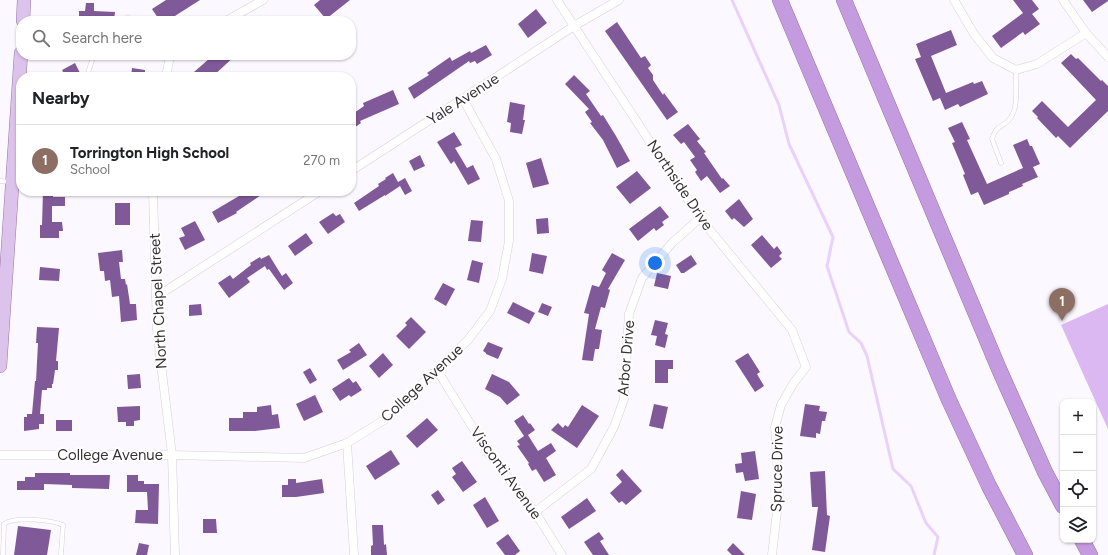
<!DOCTYPE html>
<meta charset="utf-8">
<style>
:root{--surface:#fff;--page:#f2f2f2;--text:#202124;--muted:#757577;--line:#e0e0e0;--accent:#147b55}
body{margin:0;font-family:Figtree,sans-serif;background:var(--page);color:var(--text)}
.controls{position:absolute;right:12px;bottom:12px;display:grid;overflow:hidden;border-radius:8px;box-shadow:0 1px 3px #0004}
.controls button{width:36px;height:36px;display:grid;place-items:center;padding:0;border:0;border-bottom:1px solid var(--line);background:var(--surface);color:var(--text);font:20px sans-serif}
.you{position:absolute;left:655px;top:263px;width:14px;height:14px;margin:-10px;border:3px solid #fff;border-radius:50%;background:#1a73e8;box-shadow:0 0 0 6px #1a73e833}
.badge{display:grid;place-items:center;width:26px;height:26px;border-radius:50%;background:var(--accent);color:#fff;font-size:13px;font-weight:700}
.pin{position:absolute;translate:-50% -33px;filter:drop-shadow(0 1px 2px #0008)}
.pin::after{content:'';position:absolute;top:21px;width:14px;height:12px;background:inherit;clip-path:polygon(0 0,100% 0,50% 100%)}
.list{margin:0;padding:0;list-style:none}
h2{display:flex;justify-content:space-between;align-items:center;height:52px;margin:0;padding:0 16px;font-size:17px}
h2 small{font-size:13px;font-weight:400;color:var(--muted)}
.list li{display:grid;grid-template-columns:26px 1fr auto;gap:12px;align-items:center;box-sizing:border-box;height:72px;padding:0 16px;border-top:1px solid var(--line)}
.list b{display:block;font-size:15px;white-space:nowrap}
.list p{margin:0;font-size:13px;white-space:nowrap;color:var(--muted)}
.list em{font-size:13px;font-style:normal;color:var(--muted)}
.icon{flex:none;width:22px;height:22px;fill:none;stroke:currentColor;stroke-width:2;stroke-linecap:round;stroke-linejoin:round}
.map{position:relative;flex:none;width:1108px;height:555px;overflow:hidden}
.search{position:absolute;background:var(--surface);box-shadow:0 1px 3px #0004;left:16px;top:16px;width:340px;height:44px;display:flex;align-items:center;gap:10px;box-sizing:border-box;padding:0 14px;border-radius:16px;color:var(--muted);font-size:15px}
.panel{position:absolute;background:var(--surface);box-shadow:0 1px 3px #0004;left:16px;top:72px;width:340px;height:124px;border-radius:16px}
.map>svg:first-child{display:block}
</style>
<div class="map">
<svg width="1108" height="555" viewBox="0 0 1108 555">
<rect width="100%" height="100%" fill="#fcf8ff"/>
<!-- green -->
<polygon fill="#dcb8f3" points="1108,304 1108,429 1061,325"/>
<g fill="none" stroke-linecap="round" stroke-linejoin="round">
<!-- stream -->
<polyline stroke="#ead1fc" stroke-width="3" points="732,0 779,105 789,144 833,237 827,266 849,332 861,343 867,356 893,469 911,486 926,523 938,537 934,555"/>
</g>
<!-- building -->
<g fill="#805998">
<polygon points="166,0 200,0 167,21 160,21 152,9"/>
<polygon points="320,0 350,0 326,19 314,5"/>
<polygon points="1013,0 1032,0 1039,9 1032,14 1040,24 1025,35 1023,32 1001,48 992,36 1023,13"/>
<polygon points="1083,0 1108,0 1108,1 1092,12"/>
<polygon points="86,3 94,3 94,11 115,12 114,21 79,21 79,11 85,11"/>
<polygon points="536,9 547,23 528,38 518,24"/>
<polygon points="617,22 641,58 645,56 651,65 648,68 653,75 653,80 663,95 664,93 678,112 667,120 605,31"/>
<polygon points="951,30 957,45 931,56 946,93 973,82 974,84 982,81 988,94 960,107 958,104 945,110 940,98 933,101 915,59 921,57 916,44"/>
<polygon points="486,45 492,55 477,64 475,61 470,63 469,61 414,99 408,88 429,75 427,73 450,57 452,61 470,51 471,53"/>
<polygon points="1071,54 1076,59 1078,58 1101,81 1102,80 1108,86 1108,111 1070,148 1058,136 1056,138 1037,118 1038,117 1032,111 1042,101 1068,127 1096,100 1061,63"/>
<polygon points="217,55 236,55 212,77 199,77 194,72 210,58 212,60"/>
<polygon points="75,63 82,77 66,77 62,70"/>
<polygon points="132,68 145,70 145,77 131,77"/>
<polygon points="574,75 590,91 586,94 601,116 603,115 616,136 630,161 617,168 603,140 590,123 592,122 585,112 589,109 565,84"/>
<polygon points="393,90 399,104 360,121 361,123 351,130 351,108 354,113 364,106 363,103"/>
<polygon points="510,102 525,105 523,120 525,120 522,134 510,132 511,123 507,122"/>
<polygon points="962,122 970,139 967,140 987,184 1023,168 1013,145 1027,139 1030,146 1032,146 1040,164 1033,167 1038,177 1022,184 1023,186 1009,192 1009,194 984,205 978,192 971,195 963,175 965,174 952,143 955,142 948,128"/>
<polygon points="688,124 700,139 697,141 706,152 704,153 722,179 723,178 730,186 720,193 707,176 701,181 695,172 697,170 690,160 695,157 684,142 681,144 673,135"/>
<polygon points="454,132 462,145 455,148 467,168 473,165 480,179 468,185 454,161 451,164 437,142"/>
<polygon points="420,155 425,166 414,171 409,161"/>
<polygon points="541,158 549,184 533,188 526,163"/>
<polygon points="637,171 651,188 630,204 616,187"/>
<polygon points="393,173 398,182 405,178 412,191 405,195 400,186 385,196 385,195 359,211 354,203 379,186 378,184 386,179 385,178"/>
<polygon points="43,191 53,191 53,197 65,197 65,206 52,206 52,222 62,222 63,231 59,231 59,238 40,238 40,225 42,225"/>
<polygon points="242,191 267,191 236,212 237,213 218,223 212,212 239,196 238,194"/>
<polygon points="739,199 753,219 744,227 734,218 732,220 725,211"/>
<rect x="115" y="203" width="15" height="22"/>
<polygon points="660,206 669,217 662,222 664,225 656,231 654,228 638,241 629,229"/>
<polygon points="333,213 336,216 340,214 345,222 328,234 319,222"/>
<polygon points="548,218 549,233 537,234 536,219"/>
<polygon points="471,220 483,221 481,242 468,241"/>
<polygon points="195,221 205,240 185,250 179,238 185,236 181,228"/>
<polygon points="306,233 313,243 295,256 288,246"/>
<polygon points="762,235 774,249 777,246 782,253 779,256 782,259 771,268 751,245"/>
<polygon points="122,250 123,262 119,262 121,279 125,279 126,285 127,284 130,304 136,304 137,320 121,322 119,296 112,297 110,280 105,281 104,271 100,271 98,253"/>
<polygon points="532,253 547,256 543,274 529,271"/>
<polygon points="612,253 625,260 608,289 610,290 605,308 601,307 595,329 602,330 599,349 595,349 593,361 582,360 589,314 584,313 592,285 599,287 606,273 602,270"/>
<polygon points="269,255 282,276 286,273 293,283 284,290 269,269 267,270 265,266 247,278 250,282 229,298 218,283 230,275 233,279 251,265 250,263 260,257 261,259"/>
<polygon points="691,255 697,264 684,273 681,273 676,265"/>
<polygon points="472,260 483,263 479,283 467,280"/>
<polygon points="40,267 60,269 59,281 39,280"/>
<polygon points="657,273 671,276 668,289 654,286"/>
<polygon points="443,283 455,289 446,306 434,299"/>
<polygon points="513,302 535,313 529,324 507,313"/>
<polygon points="542,303 552,307 548,316 538,312"/>
<polygon points="201,304 202,315 189,316 189,305"/>
<polygon points="411,317 426,332 409,349 396,336 407,325 405,323"/>
<polygon points="655,320 668,323 665,334 668,335 665,348 655,345 657,336 651,335"/>
<polygon points="37,327 59,328 56,361 58,361 58,370 55,370 53,384 52,384 52,388 47,388 47,390 42,390 40,414 44,414 44,424 39,424 39,429 24,431 24,417 27,417 27,414 32,414 35,381 36,381 38,343 36,343"/>
<polygon points="488,342 503,348 498,359 486,354 486,353 483,351"/>
<polygon points="359,343 367,355 343,370 337,360 351,352 349,350"/>
<polygon points="383,353 393,365 379,378 369,366"/>
<polygon points="748,353 760,372 757,374 764,386 755,392 735,361"/>
<polygon points="655,360 673,360 673,369 668,369 668,383 655,383"/>
<polygon points="310,368 317,380 310,384 303,372"/>
<polygon points="140,374 141,388 128,389 127,375"/>
<polygon points="492,374 509,382 520,395 507,405 500,397 485,389"/>
<polygon points="349,378 353,383 356,381 362,390 351,397 349,395 340,401 332,389"/>
<polygon points="315,395 323,412 304,421 296,404"/>
<polygon points="654,404 668,407 663,429 649,426"/>
<polygon points="805,404 820,406 819,411 827,412 825,421 822,421 820,434 816,433 816,438 800,436"/>
<polygon points="271,405 272,415 278,414 280,428 255,431 229,431 229,418 243,418 243,412 257,412 257,407"/>
<polygon points="582,405 599,416 577,448 551,430 558,423 563,428 565,425 568,427"/>
<polygon points="140,406 140,420 134,421 134,426 126,426 126,422 118,422 117,407"/>
<polygon points="523,415 529,424 530,423 535,430 528,435 538,451 551,443 556,451 546,458 556,475 544,482 536,469 532,471 528,464 529,463 517,446 520,445 517,441 524,436 514,421"/>
<polygon points="427,418 438,430 417,448 406,436"/>
<rect x="56" y="420" width="16" height="11"/>
<polygon points="391,450 400,464 375,480 366,466"/>
<polygon points="755,451 759,479 745,481 743,472 736,473 735,464 742,463 741,453"/>
<polygon points="462,461 477,482 463,492 452,477 456,474 452,468"/>
<polygon points="622,469 642,491 626,505 622,501 619,503 610,493 622,482 616,475"/>
<polygon points="825,471 827,515 830,516 825,552 812,550 818,507 812,507 810,472"/>
<polygon points="35,473 70,473 70,475 110,475 109,489 72,488 72,485 44,484 44,490 17,490 17,481 25,481 25,477 35,477"/>
<polygon points="127,475 138,475 138,481 144,481 144,484 159,484 158,524 135,523 136,510 148,510 147,492 127,492"/>
<polygon points="288,479 296,479 296,483 322,479 324,493 296,497 282,497 282,485 288,485"/>
<polygon points="438,490 445,500 438,505 431,495"/>
<polygon points="741,491 756,494 752,520 737,518"/>
<polygon points="485,497 499,521 487,528 473,505"/>
<polygon points="587,498 596,511 569,529 561,517"/>
<polygon points="203,519 216,519 217,533 203,533"/>
<polygon points="372,525 383,525 384,545 386,544 387,555 371,555 371,546 373,545"/>
<polygon points="18,526 51,530 47,555 14,555"/>
<polygon points="599,532 604,539 600,541 609,555 593,555 584,542"/>
<polygon points="508,534 520,551 515,555 505,555 496,543"/>
<polygon points="139,543 149,545 147,555 136,555"/>
<polygon points="733,543 745,555 732,555 727,550"/>
</g>
<g fill="none" stroke-linecap="round" stroke-linejoin="round">
<!-- service casing -->
<g stroke="#d4cfd9" stroke-width="5">
<g id="service">
<polyline points="128,17 129,21"/>
<polyline points="101,55 125,56 126,55"/>
<polyline points="88,73 93,57 97,55"/>
<path d="M1001 163 992 139C997 125 999 129 1008 121 1020 109 1015 86 1016 70"/>
<polyline points="0,181 10,182"/>
<path d="M3 555 4 524C15 516 51 520 63 525L61 555"/>
</g>
</g>
<!-- minor casing -->
<g stroke="#d4cfd9" stroke-width="9">
<g id="minor">
<polyline points="557,0 700,218 792,330 806,367 793,384 781,405 775,427 779,494 772,555"/>
<polyline points="954,0 974,34 993,58 1016,70 1037,64 1086,33"/>
<polyline points="1063,0 1086,33 1108,57"/>
<polyline points="226,21 263,0"/>
<polyline points="161,55 170,56 174,55"/>
<polyline points="166,77 170,56"/>
<polyline points="351,171 510,68 574,26 619,0"/>
<polyline points="153,191 157,330 172,455 175,555"/>
<polyline points="156,297 320,191"/>
<polyline points="437,370 489,454 535,512 562,555"/>
<polyline points="347,443 354,555"/>
<polyline points="0,455 172,455 304,458 347,443 384,420 468,340 490,311 502,279 509,241 509,201 496,159 463,99"/>
<polyline points="535,512 591,469 614,427 624,399 629,314 642,278 672,243 700,218"/>
</g>
</g>
<!-- primary casing -->
<g stroke="#9376a4" stroke-width="14">
<g id="primary">
<polyline points="23,21 24,0"/>
<polyline points="0,366 21,53"/>
</g>
</g>
<!-- motorway casing -->
<g stroke="#9376a4" stroke-width="16">
<g id="motorway">
<polyline points="780,0 949,400 989,486 1025,555"/>
<polyline points="844,0 999,369 1045,472 1063,506"/>
<polyline points="1082,540 1090,555"/>
</g>
</g>
<!-- service -->
<use href="#service" stroke="#fff" stroke-width="4"/>
<!-- minor -->
<use href="#minor" stroke="#fff" stroke-width="8"/>
<!-- primary -->
<use href="#primary" stroke="#dcc3ec" stroke-width="13"/>
<!-- motorway -->
<use href="#motorway" stroke="#c59be0" stroke-width="15"/>
</g>
<g text-anchor="middle" stroke-width="4" stroke-linejoin="round" paint-order="stroke">
<!-- street labels -->
<g font-size="15" fill="#353236" stroke="#fff">
<text transform="translate(463 99) rotate(-33)" y="5">Yale Avenue</text>
<text transform="translate(680 185) rotate(56)" y="5">Northside Drive</text>
<text transform="translate(158 301) rotate(-93)" y="5">North Chapel Street</text>
<text transform="translate(626 358) rotate(-85)" y="5">Arbor Drive</text>
<text transform="translate(422 383) rotate(-43)" y="5">College Avenue</text>
<text x="110" y="460">College Avenue</text>
<text transform="translate(777 469) rotate(-89)" y="5">Spruce Drive</text>
<text transform="translate(506 473) rotate(54)" y="5">Visconti Avenue</text>
</g>
</g>
</svg>
<div class="controls">
<button>+</button>
<button>−</button>
<button><svg class="icon" aria-label="locate" viewBox="0 0 24 24"><circle cx="12" cy="12" r="6"/><path d="M12 2v4M12 18v4M2 12h4M18 12h4"/></svg></button>
<button><svg class="icon" aria-label="layers" viewBox="0 0 24 24"><path d="M12 4l9 5-9 5-9-5zM3 14l9 5 9-5"/></svg></button>
</div>
<div class="you"></div>
<div class="pin badge" style="left:1062px;top:321px;background:#8d6e63">1</div>
<div class="search"><svg class="icon" aria-label="search" viewBox="0 0 24 24"><circle cx="10" cy="10" r="6"/><path d="M15 15l6 6"/></svg>Search here</div>
<section class="panel">
<h2>Nearby<small></small></h2>
<ul class="list">
<li><span class="badge" style="background:#8d6e63">1</span><div><b>Torrington High School</b><p>School</p></div><em>270 m</em></li>
</ul>
</section>
</div>
